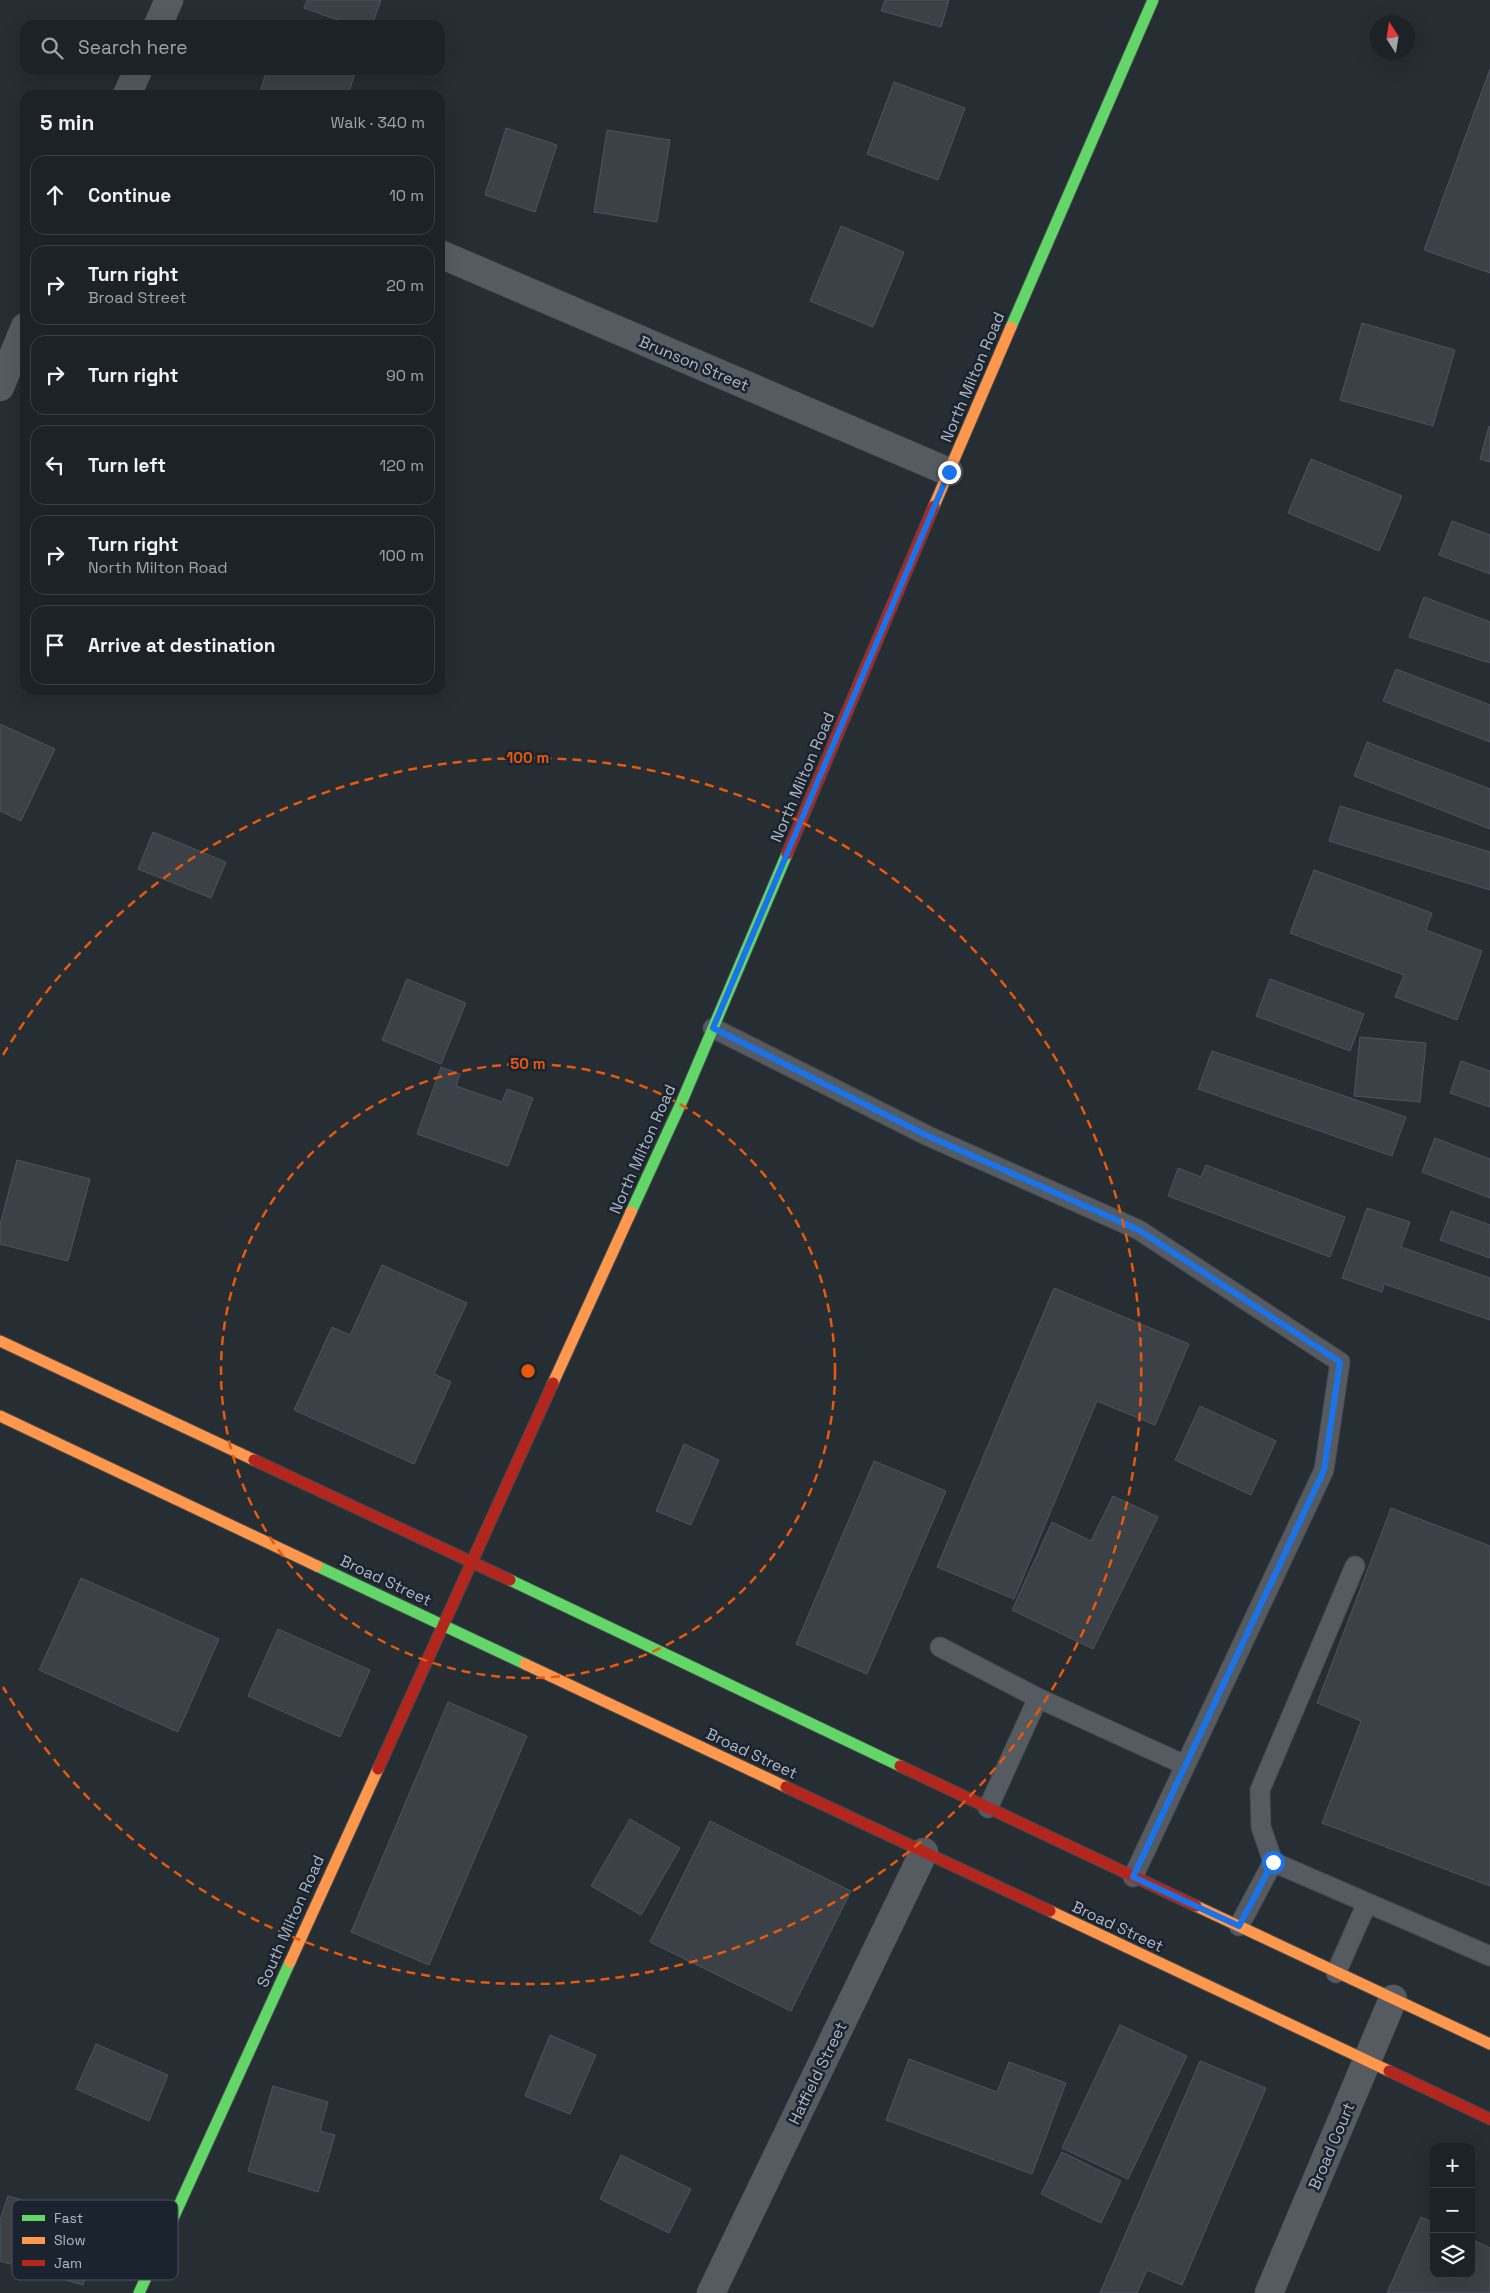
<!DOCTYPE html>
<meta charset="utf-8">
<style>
:root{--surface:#1c2226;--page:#252a2e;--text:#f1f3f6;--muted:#a0a4a7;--line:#3a3f43}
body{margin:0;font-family:"Space Grotesk",sans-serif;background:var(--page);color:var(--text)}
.controls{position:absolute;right:15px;bottom:15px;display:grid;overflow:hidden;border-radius:10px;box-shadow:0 5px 20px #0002}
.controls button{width:45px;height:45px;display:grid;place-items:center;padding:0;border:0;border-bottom:1px solid var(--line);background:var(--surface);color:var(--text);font:25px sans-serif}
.compass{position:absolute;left:1370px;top:15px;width:45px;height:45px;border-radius:50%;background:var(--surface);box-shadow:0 5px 20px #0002;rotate:348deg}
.stop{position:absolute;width:15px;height:15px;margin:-11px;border:4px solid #1a73e8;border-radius:50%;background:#fff}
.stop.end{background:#1a73e8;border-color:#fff;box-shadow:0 1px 5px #0008}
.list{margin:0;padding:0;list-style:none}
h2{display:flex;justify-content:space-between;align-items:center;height:65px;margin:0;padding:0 20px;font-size:21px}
h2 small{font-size:16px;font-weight:400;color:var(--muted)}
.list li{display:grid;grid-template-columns:32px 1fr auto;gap:15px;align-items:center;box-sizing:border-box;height:80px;margin:0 10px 10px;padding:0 10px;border:1px solid var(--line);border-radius:15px}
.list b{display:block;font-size:19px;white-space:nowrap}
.list p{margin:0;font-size:16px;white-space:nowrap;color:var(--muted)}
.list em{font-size:16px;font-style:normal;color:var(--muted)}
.icon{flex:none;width:28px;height:28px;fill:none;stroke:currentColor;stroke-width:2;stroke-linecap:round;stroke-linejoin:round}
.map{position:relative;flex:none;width:1490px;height:2293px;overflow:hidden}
.search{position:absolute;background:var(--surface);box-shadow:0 5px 20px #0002;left:20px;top:20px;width:425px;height:55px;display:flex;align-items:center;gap:12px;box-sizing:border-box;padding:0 18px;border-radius:15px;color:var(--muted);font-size:19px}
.panel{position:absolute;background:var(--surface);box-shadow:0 5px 20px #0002;left:20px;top:90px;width:425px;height:605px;border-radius:15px}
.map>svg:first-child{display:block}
</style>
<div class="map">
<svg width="1490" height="2293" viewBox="0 0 1490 2293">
<rect width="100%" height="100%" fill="#262d33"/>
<!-- building -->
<g fill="#3b4147" stroke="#4e545c">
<polygon points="307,0 381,0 372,25 352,25 304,8"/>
<polygon points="885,0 949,0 941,27 881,11"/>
<polygon points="1490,69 1490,273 1424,250"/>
<polygon points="267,70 356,70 348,95 332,95 315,90 313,95 259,95"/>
<polygon points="894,82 965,108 938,180 867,154"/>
<polygon points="506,128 557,145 535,212 485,195"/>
<polygon points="607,130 670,140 657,222 594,212"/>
<polygon points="841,226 904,252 873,327 810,301"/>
<polygon points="1362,323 1455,350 1433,426 1340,400"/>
<polygon points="1489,426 1490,427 1490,462 1480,459"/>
<polygon points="1311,459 1402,496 1379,551 1288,513"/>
<polygon points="1452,521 1490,535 1490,574 1439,555"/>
<polygon points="1424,597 1490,622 1490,663 1409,637"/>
<polygon points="1396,669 1490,705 1490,742 1383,701"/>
<polygon points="0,724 55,749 21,821 0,811"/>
<polygon points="1367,742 1490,789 1490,829 1354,776"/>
<polygon points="1340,806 1490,852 1490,890 1329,841"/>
<polygon points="153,832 226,862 211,898 138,869"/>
<polygon points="1314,870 1432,913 1426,930 1482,951 1457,1020 1395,997 1404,975 1290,933"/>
<polygon points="407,979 466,1003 441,1064 382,1040"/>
<polygon points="1270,979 1364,1014 1350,1051 1256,1016"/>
<polygon points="1360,1037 1426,1043 1420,1102 1354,1096"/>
<polygon points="1212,1051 1406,1117 1392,1156 1198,1089"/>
<polygon points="1461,1061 1490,1071 1490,1107 1450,1093"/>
<polygon points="441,1067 460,1074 456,1086 502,1102 507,1089 533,1098 508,1166 417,1134"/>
<polygon points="1435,1138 1490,1159 1490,1198 1422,1172"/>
<polygon points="17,1160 90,1179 68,1261 0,1244 0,1225"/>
<polygon points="1206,1165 1345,1217 1330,1257 1168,1196 1178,1168 1201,1177"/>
<polygon points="1367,1208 1410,1222 1401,1247 1490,1278 1490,1320 1384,1284 1382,1292 1342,1278"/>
<polygon points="1451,1211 1490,1225 1490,1258 1440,1240"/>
<polygon points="382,1265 467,1303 434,1374 451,1382 414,1464 294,1410 332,1327 350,1335"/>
<polygon points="1054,1288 1189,1344 1155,1425 1097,1401 1014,1599 937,1567"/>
<polygon points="1200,1406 1276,1441 1251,1495 1175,1460"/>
<polygon points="684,1444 719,1460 691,1525 656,1511"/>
<polygon points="874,1461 946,1491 867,1674 796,1644"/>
<polygon points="1113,1496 1158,1517 1093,1649 1012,1610 1052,1522 1091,1541"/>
<polygon points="1391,1508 1490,1546 1490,1886 1322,1823 1361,1721 1317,1703"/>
<polygon points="81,1578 219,1639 178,1732 39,1670"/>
<polygon points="278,1629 370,1670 340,1737 248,1696"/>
<polygon points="448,1702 527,1736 429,1965 351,1932"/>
<polygon points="630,1819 680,1848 641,1915 591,1886"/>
<polygon points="710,1821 851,1891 791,2011 650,1942"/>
<polygon points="1120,2025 1187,2056 1128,2179 1062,2148"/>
<polygon points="550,2035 596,2055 570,2114 525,2096"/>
<polygon points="96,2044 168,2075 149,2121 76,2089"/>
<polygon points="909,2059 997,2092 1009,2062 1066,2083 1032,2174 886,2120"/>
<polygon points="1200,2061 1266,2088 1182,2285 1147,2270 1137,2293 1100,2293"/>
<polygon points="273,2086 328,2102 320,2131 335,2135 318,2192 248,2171"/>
<polygon points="1062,2152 1121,2181 1101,2223 1041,2194"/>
<polygon points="621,2155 691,2189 669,2233 600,2199"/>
<polygon points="8,2196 102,2223 83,2285 0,2261 0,2220"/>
<polygon points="1421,2217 1434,2223 1434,2274 1471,2274 1471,2239 1490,2248 1490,2293 1387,2293"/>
</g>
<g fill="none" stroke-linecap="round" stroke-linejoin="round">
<!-- lane casing -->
<g stroke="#44494e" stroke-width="21">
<g id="lane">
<polyline points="713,1028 928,1136 1139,1230 1340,1362 1324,1470 1133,1877"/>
<polyline points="1355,1566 1260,1790 1261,1827 1273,1862 1490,1956"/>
<polyline points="940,1647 1038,1698 988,1808"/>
<polyline points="1038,1698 1185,1765"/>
<polyline points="1239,1926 1273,1862"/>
<polyline points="1336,1973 1367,1903"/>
</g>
</g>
<!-- street casing -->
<g stroke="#44494e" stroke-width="29">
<g id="street">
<polyline points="158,25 169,0"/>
<polyline points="127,95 138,70"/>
<polyline points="440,254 949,472"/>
<polyline points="0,387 25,327"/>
<polyline points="711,2293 924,1852"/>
<polyline points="1269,2293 1393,1999"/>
</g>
</g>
<!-- fast casing -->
<g stroke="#44494e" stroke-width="13">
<g id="fast">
<polyline points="1011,327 1153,0"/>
<polyline points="631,1212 682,1101 787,854"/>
<polyline points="317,1566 525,1664"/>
<polyline points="510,1580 900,1766"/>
<polyline points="139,2293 290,1962"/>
</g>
</g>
<!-- slow casing -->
<g stroke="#44494e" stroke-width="13">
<g id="slow">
<polyline points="934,506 1011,327"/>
<polyline points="0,1341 254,1460"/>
<polyline points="553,1383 631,1212"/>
<polyline points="0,1416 317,1566"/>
<polyline points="525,1664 786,1787"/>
<polyline points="1196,1906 1490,2044"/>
<polyline points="1050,1911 1389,2071"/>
<polyline points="290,1962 378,1769"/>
</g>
</g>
<!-- jam casing -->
<g stroke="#44494e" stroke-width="13">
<g id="jam">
<polyline points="787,854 934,506"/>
<polyline points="254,1460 510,1580"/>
<polyline points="900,1766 1196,1906"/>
<polyline points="378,1769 553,1383"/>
<polyline points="786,1787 1050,1911"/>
<polyline points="1389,2071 1490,2119"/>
</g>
</g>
<!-- lane -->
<use href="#lane" stroke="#565b62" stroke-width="19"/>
<!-- street -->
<use href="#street" stroke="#565b62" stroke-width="28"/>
<!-- fast -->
<use href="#fast" stroke="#63d668" stroke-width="11"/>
<!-- slow -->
<use href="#slow" stroke="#ff974d" stroke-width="11"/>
<!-- jam -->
<use href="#jam" stroke="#b3261e" stroke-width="11"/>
</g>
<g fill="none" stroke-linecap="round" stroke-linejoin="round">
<!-- route -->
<polyline stroke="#1a73e8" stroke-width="6" points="949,472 713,1028 928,1136 1139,1230 1340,1362 1324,1470 1133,1877 1239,1926 1273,1862"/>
</g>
<!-- distance rings -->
<g fill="none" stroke="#e8590c" stroke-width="2.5" stroke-dasharray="9 6">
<circle cx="528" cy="1371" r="307"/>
<path d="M3 1055A613 613 0 1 1 3 1687"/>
</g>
<g text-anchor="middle" stroke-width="5" stroke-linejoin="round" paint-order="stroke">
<!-- street labels -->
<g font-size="16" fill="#afb9c6" stroke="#1a232e">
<text transform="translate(694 363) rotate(23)" y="6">Brunson Street</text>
<text transform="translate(972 377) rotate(-67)" y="6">North Milton Road</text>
<text transform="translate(802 777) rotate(-67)" y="6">North Milton Road</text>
<text transform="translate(642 1149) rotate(-66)" y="6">North Milton Road</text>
<text transform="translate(386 1580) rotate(25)" y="6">Broad Street</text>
<text transform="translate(752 1753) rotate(25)" y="6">Broad Street</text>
<text transform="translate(290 1921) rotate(-66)" y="6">South Milton Road</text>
<text transform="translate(1118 1926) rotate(25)" y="6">Broad Street</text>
<text transform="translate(817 2073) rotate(-64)" y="6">Hatfield Street</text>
<text transform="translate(1331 2146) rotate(-67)" y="6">Broad Court</text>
</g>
</g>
<!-- legend -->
<rect x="12" y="2200" width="166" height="80" rx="8" fill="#1a232e" stroke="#47505c" stroke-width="1"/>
<rect x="22" y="2215" width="23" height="6" fill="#63d668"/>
<rect x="22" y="2237" width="23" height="7" fill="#ff974d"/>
<rect x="22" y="2260" width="23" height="6" fill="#b3261e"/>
<g font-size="14" fill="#afb9c6">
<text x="54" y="2223">Fast</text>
<text x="54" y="2245">Slow</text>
<text x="54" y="2268">Jam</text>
</g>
<circle cx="528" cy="1371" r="8" fill="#e8590c" stroke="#1a232e" stroke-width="2.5"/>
<g font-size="15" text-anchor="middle" font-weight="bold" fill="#e8590c" stroke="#1a232e" stroke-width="5" stroke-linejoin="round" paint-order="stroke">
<text x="528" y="763">100 m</text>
<text x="528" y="1069">50 m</text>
</g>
</svg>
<div class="controls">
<button>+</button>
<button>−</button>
<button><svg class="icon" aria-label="layers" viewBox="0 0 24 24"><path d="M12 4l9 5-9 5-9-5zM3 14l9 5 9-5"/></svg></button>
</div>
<svg class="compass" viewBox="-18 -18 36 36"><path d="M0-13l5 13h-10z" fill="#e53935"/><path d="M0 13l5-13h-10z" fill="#a0a4a7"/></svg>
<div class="stop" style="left:1273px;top:1862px"></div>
<div class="stop end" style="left:949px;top:472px"></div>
<div class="search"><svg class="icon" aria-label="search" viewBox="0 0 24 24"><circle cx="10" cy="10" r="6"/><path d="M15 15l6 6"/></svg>Search here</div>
<section class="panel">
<h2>5 min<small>Walk · 340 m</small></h2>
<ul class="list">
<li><svg class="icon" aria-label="ahead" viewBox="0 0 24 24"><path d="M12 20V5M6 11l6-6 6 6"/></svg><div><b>Continue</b></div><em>10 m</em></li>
<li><svg class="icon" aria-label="right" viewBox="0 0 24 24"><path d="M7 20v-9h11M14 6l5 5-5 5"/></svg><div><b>Turn right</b><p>Broad Street</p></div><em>20 m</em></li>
<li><svg class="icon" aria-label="right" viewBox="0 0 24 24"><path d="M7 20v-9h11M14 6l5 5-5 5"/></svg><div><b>Turn right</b></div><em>90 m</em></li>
<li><svg class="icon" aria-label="left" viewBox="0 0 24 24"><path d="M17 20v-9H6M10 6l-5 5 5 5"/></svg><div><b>Turn left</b></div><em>120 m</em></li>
<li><svg class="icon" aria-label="right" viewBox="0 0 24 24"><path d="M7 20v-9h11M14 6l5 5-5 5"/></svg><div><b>Turn right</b><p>North Milton Road</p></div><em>100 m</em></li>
<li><svg class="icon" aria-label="arrive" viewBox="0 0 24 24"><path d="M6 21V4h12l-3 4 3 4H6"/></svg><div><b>Arrive at destination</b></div></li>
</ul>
</section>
</div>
